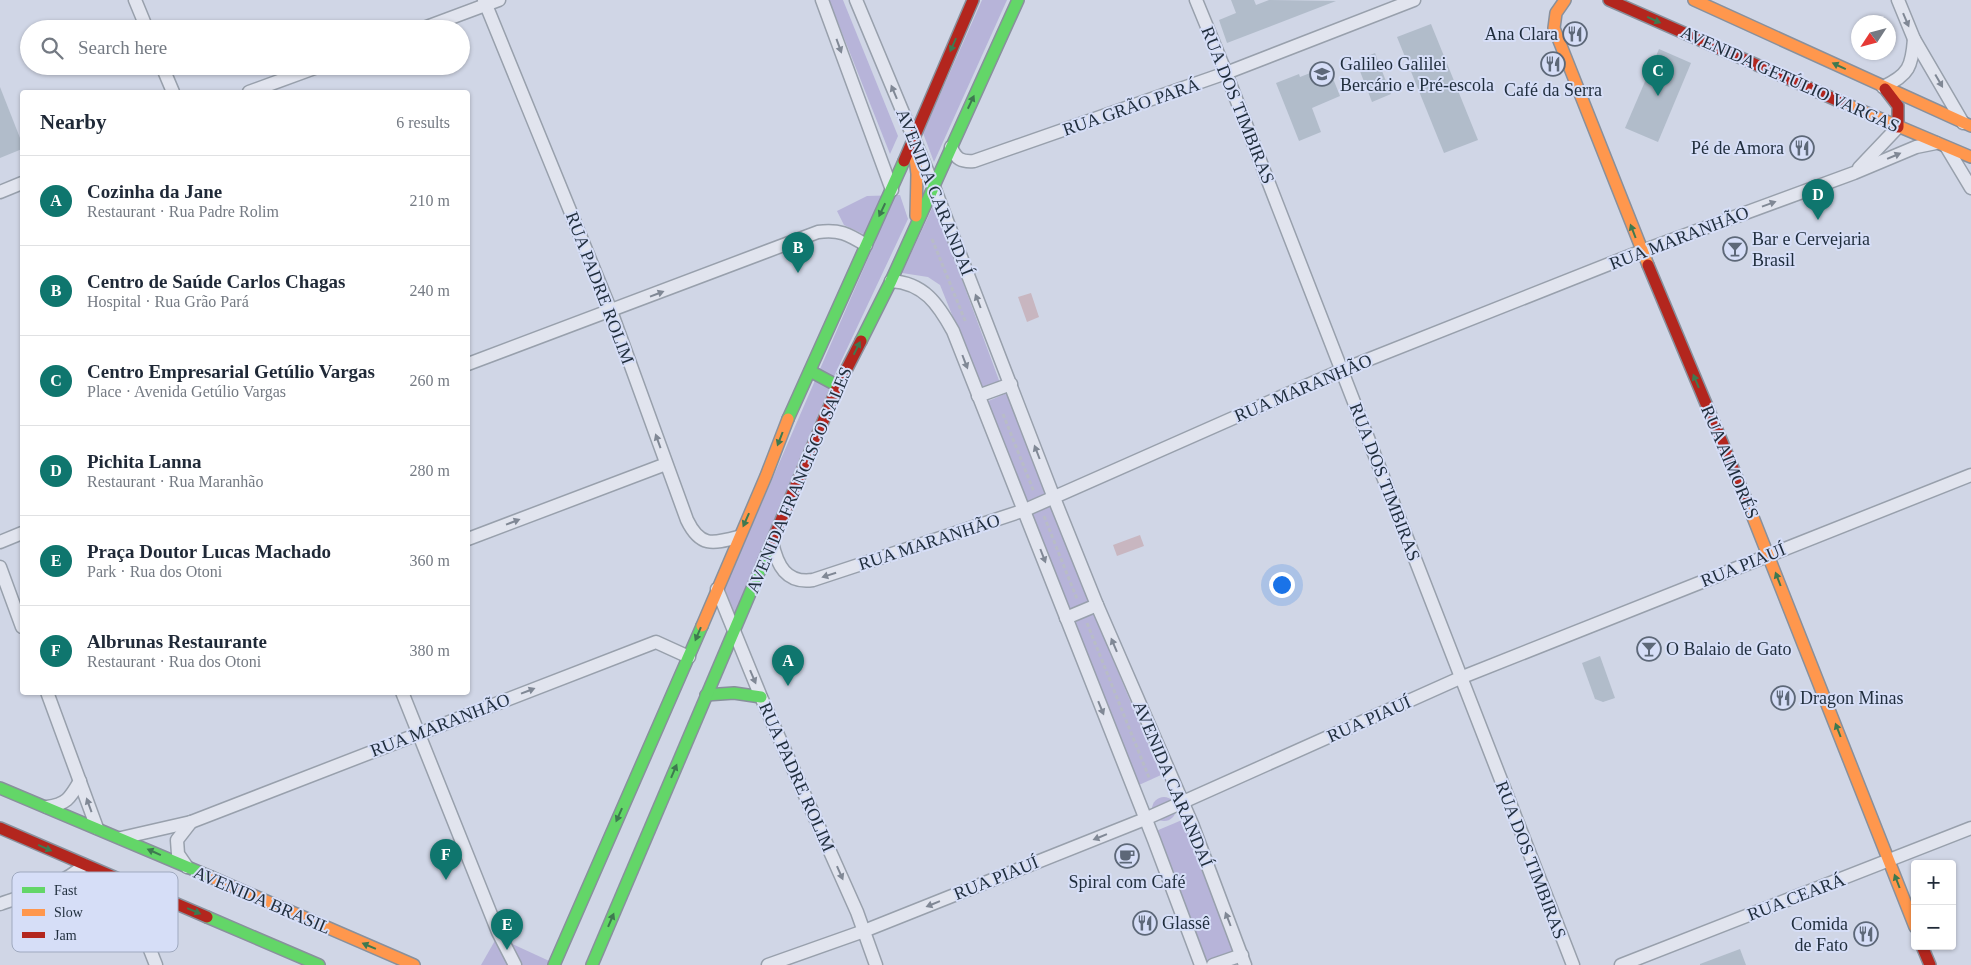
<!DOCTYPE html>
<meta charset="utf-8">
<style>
:root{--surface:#fff;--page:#f6f6f7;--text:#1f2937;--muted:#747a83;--line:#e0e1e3;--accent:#0f766e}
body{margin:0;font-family:Georgia,serif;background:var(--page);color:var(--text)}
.controls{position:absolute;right:15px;bottom:15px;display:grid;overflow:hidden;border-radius:5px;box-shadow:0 1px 4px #0004}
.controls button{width:45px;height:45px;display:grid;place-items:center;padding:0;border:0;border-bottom:1px solid var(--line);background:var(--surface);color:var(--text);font:25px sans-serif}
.compass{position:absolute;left:1851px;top:15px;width:45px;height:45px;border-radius:50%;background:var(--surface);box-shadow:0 1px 4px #0004;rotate:234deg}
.you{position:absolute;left:1281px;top:584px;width:18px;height:18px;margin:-12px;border:4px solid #fff;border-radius:50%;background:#1a73e8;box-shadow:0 0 0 8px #1a73e833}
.badge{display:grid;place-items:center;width:32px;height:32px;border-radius:50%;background:var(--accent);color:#fff;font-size:16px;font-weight:700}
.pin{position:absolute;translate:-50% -41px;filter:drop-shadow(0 1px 2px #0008)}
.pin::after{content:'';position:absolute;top:26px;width:18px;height:15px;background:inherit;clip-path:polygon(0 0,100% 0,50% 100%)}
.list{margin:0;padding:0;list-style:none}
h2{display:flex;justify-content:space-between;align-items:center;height:65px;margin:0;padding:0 20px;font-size:21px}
h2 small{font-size:16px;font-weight:400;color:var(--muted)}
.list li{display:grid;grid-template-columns:32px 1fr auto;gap:15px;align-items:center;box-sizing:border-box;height:90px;padding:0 20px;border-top:1px solid var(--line)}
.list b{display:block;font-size:19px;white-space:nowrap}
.list p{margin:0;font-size:16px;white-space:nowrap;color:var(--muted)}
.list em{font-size:16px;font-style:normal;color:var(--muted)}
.icon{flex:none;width:28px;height:28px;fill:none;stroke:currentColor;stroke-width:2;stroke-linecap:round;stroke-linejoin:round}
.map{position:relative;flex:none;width:1971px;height:965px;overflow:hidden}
.search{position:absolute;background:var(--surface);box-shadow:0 1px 4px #0004;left:20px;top:20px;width:450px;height:55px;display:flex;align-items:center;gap:12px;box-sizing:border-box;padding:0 18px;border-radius:28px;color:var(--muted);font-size:19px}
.panel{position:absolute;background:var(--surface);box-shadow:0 1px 4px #0004;left:20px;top:90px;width:450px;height:605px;border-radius:5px}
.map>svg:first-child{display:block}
</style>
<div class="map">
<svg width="1971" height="965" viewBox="0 0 1971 965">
<rect width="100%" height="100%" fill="#d0d6e6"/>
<!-- green -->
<g fill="#b7b4d9">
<polygon points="829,0 843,0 898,136 890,154"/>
<polygon points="982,0 1007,0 934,162 923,133"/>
<polygon points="900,195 908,219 836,372 734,615 724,590 876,240 844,225 837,211 867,196"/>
<polygon points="934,204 1000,383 982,389 940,285 928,277 902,273"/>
<polygon points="1007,393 1049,495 1028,504 986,402"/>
<polygon points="1051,504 1091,603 1069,611 1032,513"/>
<polygon points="1094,614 1161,775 1139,785 1073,622"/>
<circle cx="1164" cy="809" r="12"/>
<polygon points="1182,820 1234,952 1206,963 1156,831"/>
<polygon points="497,937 558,965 481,965"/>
</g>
<!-- water -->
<g fill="#c8b6c0">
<polygon points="1031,293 1039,317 1027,322 1018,297"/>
<polygon points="1140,535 1144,546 1117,556 1113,545"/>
</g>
<!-- building -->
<g fill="#b1bcca">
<polygon points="1231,0 1254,0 1256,5 1269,0 1336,1 1227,43 1219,20 1236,13"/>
<polygon points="1431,24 1478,140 1444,153 1397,37"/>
<polygon points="1659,49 1691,63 1658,142 1625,128"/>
<polygon points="1375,53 1391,94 1372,102 1356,61"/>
<polygon points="1328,66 1340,96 1312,108 1321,132 1299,141 1276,83 1299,74 1300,77"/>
<polygon points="0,87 22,143 22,149 0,158"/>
<polygon points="1600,656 1615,698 1603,702 1595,699 1582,663"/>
<polygon points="1740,949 1746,965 1700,965 1700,964"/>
</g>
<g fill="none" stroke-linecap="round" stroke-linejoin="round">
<!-- street casing -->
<g stroke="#98a0ac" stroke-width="15">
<g id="street">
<polyline points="135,0 147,29"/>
<path d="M484 0 611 311 687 520C700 547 712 544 738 537"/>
<polyline points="822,0 892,190"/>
<polyline points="856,0 934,187 1054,498 1097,605 1192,824 1245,965"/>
<polyline points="1196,0 1226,73 1573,965"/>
<polyline points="1898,0 1914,39 1963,123"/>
<polyline points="421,29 499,0"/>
<polyline points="162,66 173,92"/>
<path d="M1883 87C1909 75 1912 66 1914 39"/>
<polyline points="249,92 320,66"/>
<path d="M951 147C956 159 961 162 974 161L1226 73 1414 0"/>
<polyline points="1947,148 1971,188"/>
<polyline points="1859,168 1898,127"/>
<polyline points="0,192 22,183"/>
<path d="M891 281C924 283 938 304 953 331L1154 840 1201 965"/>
<path d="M468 364 818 232C839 229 848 234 866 245"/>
<polyline points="978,396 1011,384"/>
<polyline points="468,539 666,464"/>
<polyline points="0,542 22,533"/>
<path d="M772 542C777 565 786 584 813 580L1025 510 1342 370 1642 251 1854 173 1916 147 1936 143"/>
<polyline points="0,567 22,627"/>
<polyline points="717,589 761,697 857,912 876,965"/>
<polyline points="1066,618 1097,605"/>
<polyline points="47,692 97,828"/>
<polyline points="402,692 498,932 515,965"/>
<path d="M47 807C67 804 70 798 80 781"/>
<polyline points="121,838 191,822 656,642 689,657"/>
<polyline points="187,867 178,854 177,840 191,822"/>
<polyline points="123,881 156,965"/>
<path d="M0 904C28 894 62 886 84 865"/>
<polyline points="768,965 864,931 1145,819 1460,678 1971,475"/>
<polyline points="1213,965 1242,955"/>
<polyline points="1621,965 1971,828"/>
</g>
</g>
<!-- fast casing -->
<g stroke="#88909c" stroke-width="14">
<g id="fast">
<polyline points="861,341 891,281 1018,0"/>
<polyline points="810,371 838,386"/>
<polyline points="788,419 904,161"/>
<polyline points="706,695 734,693 761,697"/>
<polyline points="0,788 211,877"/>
<polyline points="207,917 319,965"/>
<polyline points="554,965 702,626"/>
<polyline points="592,965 771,544"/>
</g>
</g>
<!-- slow casing -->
<g stroke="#88909c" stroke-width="14">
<g id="slow">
<polyline points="1565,0 1556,13 1554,28 1648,265"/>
<polyline points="1694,0 1971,126"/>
<polyline points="1841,102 1971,157"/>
<polyline points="913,140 917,174 916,216"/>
<polyline points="1745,497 1915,927"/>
<polyline points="702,626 766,476 788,419"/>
<polyline points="211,877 414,965"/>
</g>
</g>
<!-- jam casing -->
<g stroke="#88909c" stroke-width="14">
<g id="jam">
<polyline points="1609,0 1841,102"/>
<polyline points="1885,89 1898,106 1898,127"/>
<polyline points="904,161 973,0"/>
<polyline points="1648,265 1745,497"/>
<polyline points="771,544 838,386 861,341"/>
<polyline points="0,828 207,917"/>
<polyline points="1922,946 1930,965"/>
</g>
</g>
<!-- path -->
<g stroke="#b8bcc7" stroke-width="3" stroke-dasharray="4 2.5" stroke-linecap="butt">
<polyline points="932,239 966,323"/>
<polyline points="1003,414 1034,492"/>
<polyline points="1044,516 1077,599"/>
<polyline points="1087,623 1150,780"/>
</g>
<!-- street -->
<use href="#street" stroke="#e1e4ee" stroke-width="12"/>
<!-- fast -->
<use href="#fast" stroke="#63d668" stroke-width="11"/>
<!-- slow -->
<use href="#slow" stroke="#ff974d" stroke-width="11"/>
<!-- jam -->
<use href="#jam" stroke="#b3261e" stroke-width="11"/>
</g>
<!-- one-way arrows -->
<defs><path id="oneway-solid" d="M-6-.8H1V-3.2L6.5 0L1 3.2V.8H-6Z" transform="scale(1.25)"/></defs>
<g fill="#3e7950">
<use href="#oneway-solid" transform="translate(1654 20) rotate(24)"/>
<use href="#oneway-solid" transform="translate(953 45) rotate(114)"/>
<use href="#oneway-solid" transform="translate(1839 66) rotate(-155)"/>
<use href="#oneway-solid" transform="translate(971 102) rotate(-65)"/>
<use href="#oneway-solid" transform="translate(882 210) rotate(115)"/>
<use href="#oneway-solid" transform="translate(1633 231) rotate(-111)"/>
<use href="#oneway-solid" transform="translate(857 348) rotate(-64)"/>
<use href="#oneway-solid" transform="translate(1696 381) rotate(-113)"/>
<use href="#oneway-solid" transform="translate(780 439) rotate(111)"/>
<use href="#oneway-solid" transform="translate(746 520) rotate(114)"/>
<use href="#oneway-solid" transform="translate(1778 579) rotate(-111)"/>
<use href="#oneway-solid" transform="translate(698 634) rotate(113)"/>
<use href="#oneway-solid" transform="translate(1838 730) rotate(-111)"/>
<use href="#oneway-solid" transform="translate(674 771) rotate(-67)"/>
<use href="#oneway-solid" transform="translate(619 815) rotate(114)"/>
<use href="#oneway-solid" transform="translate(45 848) rotate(24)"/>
<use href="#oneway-solid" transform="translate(154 852) rotate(-156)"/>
<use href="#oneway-solid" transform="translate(1897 881) rotate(-111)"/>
<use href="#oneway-solid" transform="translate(194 911) rotate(23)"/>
<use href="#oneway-solid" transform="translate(611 920) rotate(-67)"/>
<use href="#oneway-solid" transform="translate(369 946) rotate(-157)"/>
</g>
<g fill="#808895">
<use href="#oneway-solid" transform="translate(1906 20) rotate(67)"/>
<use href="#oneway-solid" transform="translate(839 46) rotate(70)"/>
<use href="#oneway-solid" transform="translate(1939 81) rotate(60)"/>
<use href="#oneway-solid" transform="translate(894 92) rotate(-113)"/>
<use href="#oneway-solid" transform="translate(1894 156) rotate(-23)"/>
<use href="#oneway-solid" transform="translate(1769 204) rotate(-20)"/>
<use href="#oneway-solid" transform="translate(657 294) rotate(-21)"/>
<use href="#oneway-solid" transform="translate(978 301) rotate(-111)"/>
<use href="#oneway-solid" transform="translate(965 362) rotate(69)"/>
<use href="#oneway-solid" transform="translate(658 441) rotate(-110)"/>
<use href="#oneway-solid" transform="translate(1037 452) rotate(-111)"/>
<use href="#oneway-solid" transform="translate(513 522) rotate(-21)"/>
<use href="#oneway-solid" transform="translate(1043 556) rotate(69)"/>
<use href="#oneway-solid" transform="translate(829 575) rotate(162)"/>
<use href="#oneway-solid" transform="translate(1114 645) rotate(-113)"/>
<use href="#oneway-solid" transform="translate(753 677) rotate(67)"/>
<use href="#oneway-solid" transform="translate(528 691) rotate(-21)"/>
<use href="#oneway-solid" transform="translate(1101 708) rotate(68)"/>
<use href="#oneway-solid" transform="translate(89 805) rotate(-110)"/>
<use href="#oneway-solid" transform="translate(1100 837) rotate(158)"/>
<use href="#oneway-solid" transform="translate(840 873) rotate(66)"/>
<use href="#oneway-solid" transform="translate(933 904) rotate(158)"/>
<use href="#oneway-solid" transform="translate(1228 919) rotate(-111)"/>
</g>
<!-- icons -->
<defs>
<g id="restaurant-ring" transform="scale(1.25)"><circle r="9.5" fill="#d6def7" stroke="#5d6878" stroke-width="1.5"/><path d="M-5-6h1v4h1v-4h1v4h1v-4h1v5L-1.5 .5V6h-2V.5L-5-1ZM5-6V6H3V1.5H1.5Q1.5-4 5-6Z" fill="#5d6878"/></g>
<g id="school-ring" transform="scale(1.25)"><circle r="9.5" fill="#d6def7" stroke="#5d6878" stroke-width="1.5"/><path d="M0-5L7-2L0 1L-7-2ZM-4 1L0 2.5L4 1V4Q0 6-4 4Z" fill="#5d6878"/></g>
<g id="bar-ring" transform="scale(1.25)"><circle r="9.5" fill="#d6def7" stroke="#5d6878" stroke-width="1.5"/><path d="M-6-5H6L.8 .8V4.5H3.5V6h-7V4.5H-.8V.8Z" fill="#5d6878"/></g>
<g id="cafe-ring" transform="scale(1.25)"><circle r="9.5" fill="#d6def7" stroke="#5d6878" stroke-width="1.5"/><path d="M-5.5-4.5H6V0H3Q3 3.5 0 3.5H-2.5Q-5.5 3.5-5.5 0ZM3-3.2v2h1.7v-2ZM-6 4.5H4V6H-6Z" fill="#5d6878"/></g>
</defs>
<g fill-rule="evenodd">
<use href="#restaurant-ring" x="1575" y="34"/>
<use href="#restaurant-ring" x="1553" y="64"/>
<use href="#school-ring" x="1322" y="74"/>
<use href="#restaurant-ring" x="1802" y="148"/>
<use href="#bar-ring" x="1735" y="249"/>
<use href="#bar-ring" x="1649" y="649"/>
<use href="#restaurant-ring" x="1783" y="698"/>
<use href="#cafe-ring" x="1127" y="856"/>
<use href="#restaurant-ring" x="1145" y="923"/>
<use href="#restaurant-ring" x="1866" y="934"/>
</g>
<g text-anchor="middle" stroke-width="4" stroke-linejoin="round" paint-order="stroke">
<!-- poi labels -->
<g font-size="18" fill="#1f2d3c" stroke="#d6def7" text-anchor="start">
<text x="1558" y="40" text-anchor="end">Ana Clara</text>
<text x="1340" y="70">Galileo Galilei<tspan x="1340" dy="21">Bercário e Pré-escola</tspan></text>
<text x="1553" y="96" text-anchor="middle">Café da Serra</text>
<text x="1784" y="154" text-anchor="end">Pé de Amora</text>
<text x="1752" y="245">Bar e Cervejaria<tspan x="1752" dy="21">Brasil</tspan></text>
<text x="1666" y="655">O Balaio de Gato</text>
<text x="1800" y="704">Dragon Minas</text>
<text x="1127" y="888" text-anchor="middle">Spiral com Café</text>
<text x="1162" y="929">Glassê</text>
<text x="1848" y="930" text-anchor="end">Comida<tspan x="1848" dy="21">de Fato</tspan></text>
</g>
<!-- street labels -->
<g font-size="18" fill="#1f2d3c" stroke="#d6def7">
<text transform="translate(1790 79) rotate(24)" y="6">AVENIDA GETÚLIO VARGAS</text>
<text transform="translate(1238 105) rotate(68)" y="6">RUA DOS TIMBIRAS</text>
<text transform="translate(1131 107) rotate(-19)" y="6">RUA GRÃO PARÁ</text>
<text transform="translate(935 192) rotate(68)" y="6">AVENIDA CARANDAÍ</text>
<text transform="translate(1679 238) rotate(-21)" y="6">RUA MARANHÃO</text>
<text transform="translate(600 288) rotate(69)" y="6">RUA PADRE ROLIM</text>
<text transform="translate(1303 388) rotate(-23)" y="6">RUA MARANHÃO</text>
<text transform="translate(1730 462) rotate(67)" y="6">RUA AIMORÉS</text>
<text transform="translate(799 480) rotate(-67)" y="6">AVENIDA FRANCISCO SALES</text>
<text transform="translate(1385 482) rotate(69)" y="6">RUA DOS TIMBIRAS</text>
<text transform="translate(929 542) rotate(-18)" y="6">RUA MARANHÃO</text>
<text transform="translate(1743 565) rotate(-22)" y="6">RUA PIAUÍ</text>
<text transform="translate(1369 719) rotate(-24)" y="6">RUA PIAUÍ</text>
<text transform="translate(440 725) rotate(-21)" y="6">RUA MARANHÃO</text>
<text transform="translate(797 777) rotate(66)" y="6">RUA PADRE ROLIM</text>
<text transform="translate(1173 784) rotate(67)" y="6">AVENIDA CARANDAÍ</text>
<text transform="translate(1531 860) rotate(69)" y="6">RUA DOS TIMBIRAS</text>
<text transform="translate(996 878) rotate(-22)" y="6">RUA PIAUÍ</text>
<text transform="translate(1796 897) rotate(-21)" y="6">RUA CEARÁ</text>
<text transform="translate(262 900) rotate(23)" y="6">AVENIDA BRASIL</text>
</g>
</g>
<!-- legend -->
<rect x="12" y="872" width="166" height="80" rx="8" fill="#d6def7" stroke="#9fa9bf" stroke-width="1"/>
<rect x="22" y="887" width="23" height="6" fill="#63d668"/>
<rect x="22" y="909" width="23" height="7" fill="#ff974d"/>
<rect x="22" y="932" width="23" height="6" fill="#b3261e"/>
<g font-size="14" fill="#1f2d3c">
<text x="54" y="895">Fast</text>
<text x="54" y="917">Slow</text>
<text x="54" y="940">Jam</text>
</g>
</svg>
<div class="controls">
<button>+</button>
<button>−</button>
</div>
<svg class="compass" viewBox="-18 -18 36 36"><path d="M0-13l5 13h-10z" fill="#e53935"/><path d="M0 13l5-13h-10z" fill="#747a83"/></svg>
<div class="you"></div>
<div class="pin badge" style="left:788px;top:686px">A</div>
<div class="pin badge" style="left:798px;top:273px">B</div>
<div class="pin badge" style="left:1658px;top:96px">C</div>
<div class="pin badge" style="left:1818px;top:220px">D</div>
<div class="pin badge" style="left:507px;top:950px">E</div>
<div class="pin badge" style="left:446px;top:880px">F</div>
<div class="search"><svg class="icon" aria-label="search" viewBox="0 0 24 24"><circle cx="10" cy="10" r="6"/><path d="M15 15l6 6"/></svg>Search here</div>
<section class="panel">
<h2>Nearby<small>6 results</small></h2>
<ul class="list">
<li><span class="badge">A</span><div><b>Cozinha da Jane</b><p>Restaurant · Rua Padre Rolim</p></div><em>210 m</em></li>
<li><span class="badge">B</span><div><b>Centro de Saúde Carlos Chagas</b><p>Hospital · Rua Grão Pará</p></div><em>240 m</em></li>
<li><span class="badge">C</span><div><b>Centro Empresarial Getúlio Vargas</b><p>Place · Avenida Getúlio Vargas</p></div><em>260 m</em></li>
<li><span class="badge">D</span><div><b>Pichita Lanna</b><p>Restaurant · Rua Maranhão</p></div><em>280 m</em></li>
<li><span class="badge">E</span><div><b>Praça Doutor Lucas Machado</b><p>Park · Rua dos Otoni</p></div><em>360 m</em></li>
<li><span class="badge">F</span><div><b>Albrunas Restaurante</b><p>Restaurant · Rua dos Otoni</p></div><em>380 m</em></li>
</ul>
</section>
</div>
